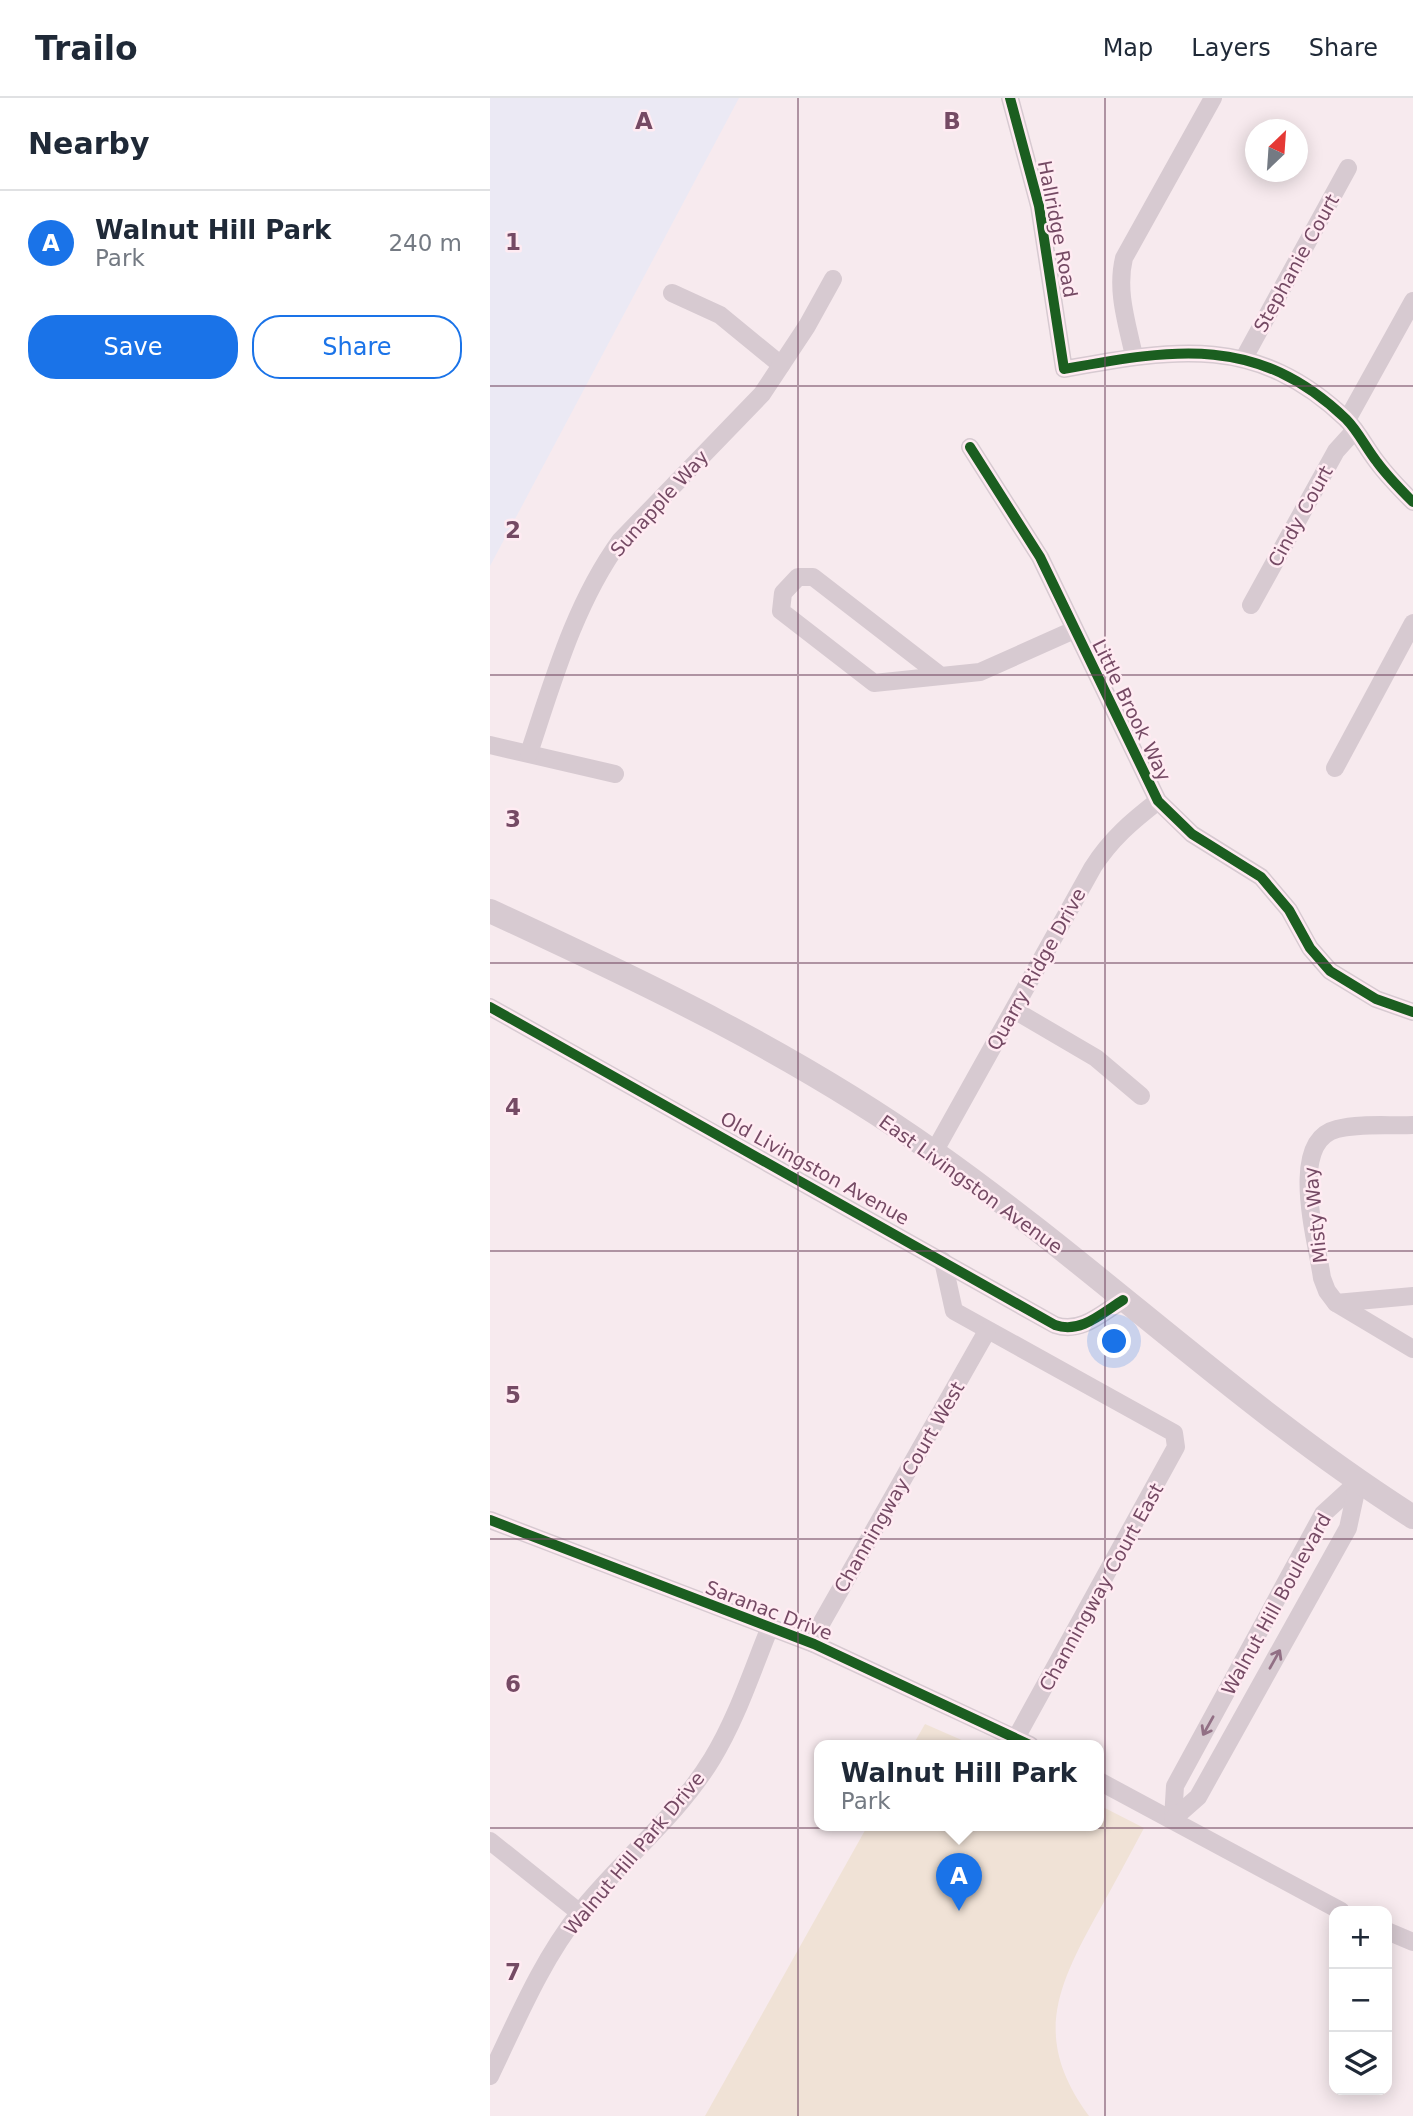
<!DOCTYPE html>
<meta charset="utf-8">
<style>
:root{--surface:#fff;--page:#f2f2f3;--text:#1f2937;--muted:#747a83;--line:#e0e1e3;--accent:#1a73e8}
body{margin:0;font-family:"DejaVu Sans",sans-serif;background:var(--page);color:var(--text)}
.controls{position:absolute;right:21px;bottom:21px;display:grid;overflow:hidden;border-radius:14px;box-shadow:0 4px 18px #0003}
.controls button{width:63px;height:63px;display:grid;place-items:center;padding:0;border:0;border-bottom:2px solid var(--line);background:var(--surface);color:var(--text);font:35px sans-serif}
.compass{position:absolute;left:755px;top:21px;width:63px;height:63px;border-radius:50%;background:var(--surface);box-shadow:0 4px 18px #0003;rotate:25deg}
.you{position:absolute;left:625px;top:1244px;width:24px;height:24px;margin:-18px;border:5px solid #fff;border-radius:50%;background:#1a73e8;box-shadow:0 0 0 10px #1a73e833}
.badge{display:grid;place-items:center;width:46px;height:46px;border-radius:50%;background:var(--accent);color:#fff;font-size:23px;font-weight:700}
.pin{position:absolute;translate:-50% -58px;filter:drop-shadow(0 2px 4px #0008)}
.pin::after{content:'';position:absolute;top:37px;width:24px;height:21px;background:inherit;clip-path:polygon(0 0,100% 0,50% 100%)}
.popup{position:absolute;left:324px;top:1642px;width:290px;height:91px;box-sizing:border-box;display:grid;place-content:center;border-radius:14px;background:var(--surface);filter:drop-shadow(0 2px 5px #0005);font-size:23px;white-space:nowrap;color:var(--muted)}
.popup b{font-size:26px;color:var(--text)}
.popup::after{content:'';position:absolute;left:50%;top:100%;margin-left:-14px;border:14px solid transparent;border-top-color:var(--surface)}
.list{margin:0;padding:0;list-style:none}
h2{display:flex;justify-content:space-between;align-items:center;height:91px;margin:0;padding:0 28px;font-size:30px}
h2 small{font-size:23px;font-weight:400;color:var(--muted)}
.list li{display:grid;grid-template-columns:46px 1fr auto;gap:21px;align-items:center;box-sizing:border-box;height:105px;padding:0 28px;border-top:2px solid var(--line)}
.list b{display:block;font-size:26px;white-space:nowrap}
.list p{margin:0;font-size:23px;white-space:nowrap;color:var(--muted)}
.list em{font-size:23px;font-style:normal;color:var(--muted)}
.actions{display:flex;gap:14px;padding:21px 28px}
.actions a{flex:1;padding:16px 0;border:2px solid var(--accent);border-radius:28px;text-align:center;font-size:24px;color:var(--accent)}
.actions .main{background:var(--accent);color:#fff}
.icon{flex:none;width:38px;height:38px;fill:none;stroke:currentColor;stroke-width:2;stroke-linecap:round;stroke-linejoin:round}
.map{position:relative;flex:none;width:923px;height:2018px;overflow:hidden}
header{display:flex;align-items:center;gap:42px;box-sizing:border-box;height:98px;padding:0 35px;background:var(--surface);border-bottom:2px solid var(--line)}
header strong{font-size:33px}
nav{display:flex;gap:38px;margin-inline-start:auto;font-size:24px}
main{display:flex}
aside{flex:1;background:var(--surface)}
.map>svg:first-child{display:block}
</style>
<header>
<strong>Trailo</strong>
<nav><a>Map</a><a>Layers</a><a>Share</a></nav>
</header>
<main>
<aside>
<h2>Nearby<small></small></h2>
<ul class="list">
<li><span class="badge">A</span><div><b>Walnut Hill Park</b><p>Park</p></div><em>240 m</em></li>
</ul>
<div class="actions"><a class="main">Save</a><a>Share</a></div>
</aside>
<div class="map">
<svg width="923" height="2018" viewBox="0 0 923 2018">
<rect width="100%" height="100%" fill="#f7eaee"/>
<!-- education -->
<polygon fill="#ebe9f4" points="0,0 249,0 0,468"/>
<!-- green -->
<g fill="#f0e2d6">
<polygon points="435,1626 483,1647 423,1647"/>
<path d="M609 1707 654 1730C638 1760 622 1790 605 1820 565 1893 544 1943 599 2018H215L378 1727H609Z"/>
</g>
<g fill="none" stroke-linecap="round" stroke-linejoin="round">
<!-- minor -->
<g stroke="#d7cad1" stroke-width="18">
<path d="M520 0 549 108 574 271C685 251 767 236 856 321 868 333 876 350 887 364 898 379 910 391 923 404"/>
<polyline points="182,195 230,217 291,267"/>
<path d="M644 258C637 225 626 193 634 160L723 0"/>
<polyline points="754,260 858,70"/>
<polyline points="857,322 923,203"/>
<polyline points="480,349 550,459 668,703 702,736 771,779 799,812 820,850 840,873 886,901 923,914"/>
<polyline points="761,507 846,353 865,332"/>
<polyline points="451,578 323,479 308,479 293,495 291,513 384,585 490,574 584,532"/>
<polyline points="0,647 125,676"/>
<path d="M39 655C63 583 85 505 130 443L272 296 317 228 343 181"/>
<polyline points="845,670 923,525"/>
<path d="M0 909 565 1227C591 1236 612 1215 633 1202"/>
<polyline points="524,912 606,960 651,998"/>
<path d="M923 1027C899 1028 870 1025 847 1031 797 1043 827 1143 832 1180L837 1193 846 1205 923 1251"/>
<path d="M444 1054 603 769C621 741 642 723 668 703"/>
<polyline points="453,1163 464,1213 684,1335 686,1349 526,1640"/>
<polyline points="846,1205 923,1198"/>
<polyline points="0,1422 324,1546 540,1647"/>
<polyline points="324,1546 332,1524 497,1233"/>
<polyline points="609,1683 851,1813"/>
<polyline points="683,1721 685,1688 833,1416 868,1384"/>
<polyline points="683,1721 708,1699 858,1430 868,1384"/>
<polyline points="0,1743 90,1815"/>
<polyline points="897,1833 923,1844"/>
<path d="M0 1978C27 1922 51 1863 90 1814 132 1761 186 1720 222 1661 247 1620 262 1573 280 1529"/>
</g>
<!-- secondary -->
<path stroke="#d7cad1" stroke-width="24" d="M0 813C154 884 306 956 445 1055 609 1171 753 1311 923 1419"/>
<!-- cycleway casing -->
<g stroke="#ffebf2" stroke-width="15">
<g id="cycleway">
<path d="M520 0 549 108 574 271C685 251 767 236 856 321 868 333 876 350 887 364 898 379 910 391 923 404"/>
<polyline points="480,349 550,459 668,703 702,736 771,779 799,812 820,850 840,873 886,901 923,914"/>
<path d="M0 909 565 1227C591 1236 612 1215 633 1202"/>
<polyline points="0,1422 324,1546 540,1647"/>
</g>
</g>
<!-- cycleway -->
<use href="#cycleway" stroke="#1b5e20" stroke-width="10"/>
</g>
<!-- one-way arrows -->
<defs><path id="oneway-shaft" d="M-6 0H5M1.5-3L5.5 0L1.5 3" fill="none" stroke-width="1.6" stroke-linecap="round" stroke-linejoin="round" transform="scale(1.75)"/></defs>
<g stroke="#927085">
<use href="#oneway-shaft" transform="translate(785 1561) rotate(-61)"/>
<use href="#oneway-shaft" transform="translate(718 1628) rotate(119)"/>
</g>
<!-- grid -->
<path fill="none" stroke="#754a64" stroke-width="2" stroke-opacity="0.55" d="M308 0V2018M615 0V2018M0 288H923M0 577H923M0 865H923M0 1153H923M0 1441H923M0 1730H923"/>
<g text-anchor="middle" stroke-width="5" stroke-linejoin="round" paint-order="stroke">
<!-- street labels -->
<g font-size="19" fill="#754a64" stroke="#ffebf2">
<text transform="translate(568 131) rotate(79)" y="7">Hallridge Road</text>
<text transform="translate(806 165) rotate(-61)" y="7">Stephanie Court</text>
<text transform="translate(169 405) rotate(-48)" y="7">Sunapple Way</text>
<text transform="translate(810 418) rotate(-61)" y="7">Cindy Court</text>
<text transform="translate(642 612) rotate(64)" y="7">Little Brook Way</text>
<text transform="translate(546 871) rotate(-61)" y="7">Quarry Ridge Drive</text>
<text transform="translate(325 1070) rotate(29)" y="7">Old Livingston Avenue</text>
<text transform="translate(481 1086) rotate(36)" y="7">East Livingston Avenue</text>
<text transform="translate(825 1117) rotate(-96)" y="7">Misty Way</text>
<text transform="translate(409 1389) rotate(-60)" y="7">Channingway Court West</text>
<text transform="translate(611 1489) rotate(-61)" y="7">Channingway Court East</text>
<text transform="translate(786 1506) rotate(-61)" y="7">Walnut Hill Boulevard</text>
<text transform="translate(279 1512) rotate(21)" y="7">Saranac Drive</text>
<text transform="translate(144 1755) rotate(-50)" y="7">Walnut Hill Park Drive</text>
</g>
</g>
<g font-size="23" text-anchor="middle" font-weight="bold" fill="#754a64" stroke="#ffebf2" stroke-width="5" stroke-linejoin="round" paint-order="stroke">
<text x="154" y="31">A</text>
<text x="462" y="31">B</text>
<text x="23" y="152">1</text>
<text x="23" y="440">2</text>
<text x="23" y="729">3</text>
<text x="23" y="1017">4</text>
<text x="23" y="1305">5</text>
<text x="23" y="1594">6</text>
<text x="23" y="1882">7</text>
</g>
</svg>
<div class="controls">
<button>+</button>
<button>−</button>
<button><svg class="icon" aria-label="layers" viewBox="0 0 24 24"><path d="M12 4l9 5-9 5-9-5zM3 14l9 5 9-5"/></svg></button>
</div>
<svg class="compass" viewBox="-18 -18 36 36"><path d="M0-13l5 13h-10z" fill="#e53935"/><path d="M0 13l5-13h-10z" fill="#747a83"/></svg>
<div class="you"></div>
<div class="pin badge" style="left:469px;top:1813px">A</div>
<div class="popup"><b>Walnut Hill Park</b>Park</div>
</div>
</main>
